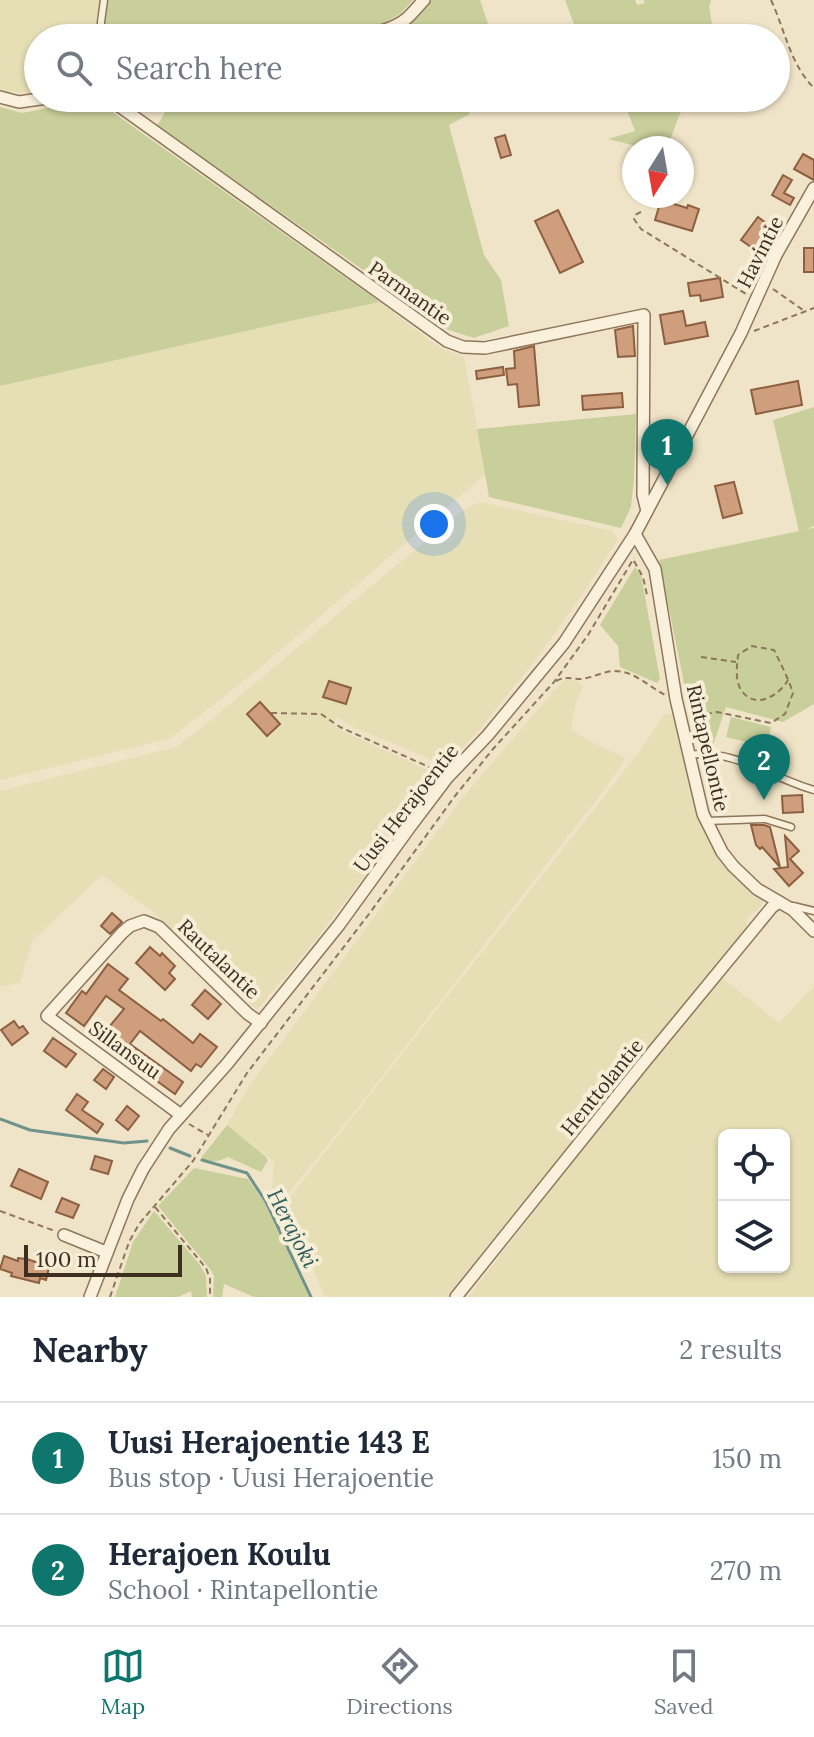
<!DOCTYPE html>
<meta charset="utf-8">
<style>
:root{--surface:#fff;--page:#f2f2f3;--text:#1f2937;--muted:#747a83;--line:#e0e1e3;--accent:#0f766e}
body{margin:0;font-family:Lora,serif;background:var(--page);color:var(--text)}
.controls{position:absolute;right:24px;bottom:24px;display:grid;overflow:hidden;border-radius:12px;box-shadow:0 2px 6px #0004}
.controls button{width:72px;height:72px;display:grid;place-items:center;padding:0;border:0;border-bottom:2px solid var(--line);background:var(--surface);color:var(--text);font:40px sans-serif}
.compass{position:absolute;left:622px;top:136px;width:72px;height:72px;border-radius:50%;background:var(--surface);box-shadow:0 2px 6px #0004;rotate:191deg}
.scale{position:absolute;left:24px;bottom:20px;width:158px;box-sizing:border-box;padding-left:8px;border:4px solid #3d2e20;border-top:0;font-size:22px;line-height:28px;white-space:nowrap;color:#3d2e20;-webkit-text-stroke:6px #f7eed8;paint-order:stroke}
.you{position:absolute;left:434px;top:524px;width:28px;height:28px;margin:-20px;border:6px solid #fff;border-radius:50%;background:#1a73e8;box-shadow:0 0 0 12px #1a73e833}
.badge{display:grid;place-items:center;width:52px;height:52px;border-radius:50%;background:var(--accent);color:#fff;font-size:26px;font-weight:700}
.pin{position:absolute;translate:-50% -66px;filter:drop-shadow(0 2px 4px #0008)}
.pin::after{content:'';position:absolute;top:42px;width:28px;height:24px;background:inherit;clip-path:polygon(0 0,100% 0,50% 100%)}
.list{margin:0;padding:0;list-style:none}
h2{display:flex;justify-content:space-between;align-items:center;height:104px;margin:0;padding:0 32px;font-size:34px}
h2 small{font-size:26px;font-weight:400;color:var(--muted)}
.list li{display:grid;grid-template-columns:52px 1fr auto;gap:24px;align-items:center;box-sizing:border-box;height:112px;padding:0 32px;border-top:2px solid var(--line)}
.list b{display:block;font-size:30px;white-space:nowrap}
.list p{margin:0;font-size:26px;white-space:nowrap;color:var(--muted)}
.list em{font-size:26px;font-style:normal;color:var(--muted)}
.icon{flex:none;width:44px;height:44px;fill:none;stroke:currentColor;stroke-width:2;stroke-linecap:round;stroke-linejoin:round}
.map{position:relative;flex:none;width:814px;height:1297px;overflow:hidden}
.search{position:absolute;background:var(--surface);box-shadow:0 2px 6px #0004;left:24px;right:24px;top:24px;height:88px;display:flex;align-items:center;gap:20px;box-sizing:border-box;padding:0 28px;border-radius:44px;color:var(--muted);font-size:30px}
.sheet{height:328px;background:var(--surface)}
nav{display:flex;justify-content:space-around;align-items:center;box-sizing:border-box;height:112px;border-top:2px solid var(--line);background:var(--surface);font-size:22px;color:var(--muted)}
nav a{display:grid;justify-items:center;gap:4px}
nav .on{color:var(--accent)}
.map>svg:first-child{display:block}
</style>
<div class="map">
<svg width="814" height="1297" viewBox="0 0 814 1297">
<rect width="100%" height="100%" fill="#f0e4c8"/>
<!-- farmland -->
<g fill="#e6deb5" fill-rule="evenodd">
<polygon points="0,0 100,0 97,13 98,38 38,38 38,91 28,93 5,91 0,89"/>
<polygon points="380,302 438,347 464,357 486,474 255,672 171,738 0,780 0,386 304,318"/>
<polygon points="480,502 612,531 618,539 583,594 539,655 480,729 452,759 440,763 348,725 338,717 332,723 342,731 441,776 307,951 257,1010 152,911 102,875 32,941 20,982 0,987 0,791 176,747 201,728 463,510"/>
<polygon points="565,680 578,681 583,687 576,702 571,729 595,744 626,758 604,790 363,1101 283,1200 272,1188 274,1162 227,1125 247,1089 463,797 553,692"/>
<polygon points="665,714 677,714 702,824 765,900 757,911 747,916 747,929 446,1297 325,1297 287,1207 290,1197 642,748"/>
<path d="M720 976 779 1023 814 986V1297H468L562 1175ZM724 1135H784V1267H724Z"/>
</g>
<!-- green -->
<g fill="#c9cf9b">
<polygon points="107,0 413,0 401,13 385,23 322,38 105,38 104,21"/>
<polygon points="428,0 480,0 493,38 359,38 390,30"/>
<polygon points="565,0 635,0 637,5 645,3 644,0 711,0 709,6 714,37 579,38"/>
<polygon points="184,98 251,110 227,98 463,98 470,114 449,125 484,255 501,280 509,326 474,338 449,330 157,126 168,107"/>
<polygon points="615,98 686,98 667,148 644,148 608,139 635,131 628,113"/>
<polygon points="79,102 104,106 380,302 304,318 0,386 0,107 22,113"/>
<polygon points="814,407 814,526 806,529 814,528 814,704 783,722 726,707 713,745 695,690 685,688 659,560 799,531 773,420"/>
<polygon points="636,414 634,479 631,507 621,528 489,497 477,429"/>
<polygon points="635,567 641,575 660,679 657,683 620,667 618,646 600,625"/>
<polygon points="731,717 771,727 767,747 726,737"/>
<path d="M227 1125 265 1156 268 1160 261 1172 228 1157C217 1162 212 1163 201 1158Z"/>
<polygon points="194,1168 248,1179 264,1202 309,1297 254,1297 224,1284 222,1297 213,1297 214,1276 210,1269 158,1206"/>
<polygon points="154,1211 200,1265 206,1276 207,1297 192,1297 191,1291 178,1297 115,1297 133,1242"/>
</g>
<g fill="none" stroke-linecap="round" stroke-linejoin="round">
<!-- stream -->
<g stroke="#6f938a" stroke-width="3">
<polyline points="0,1119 30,1130 124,1143 147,1141"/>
<polyline points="170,1148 190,1156"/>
<polyline points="202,1160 247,1173 266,1202 311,1297"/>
</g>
</g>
<!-- building -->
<g fill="#cf9f7d" stroke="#8d5f41" stroke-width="2">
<polygon points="505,135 511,155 501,158 495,138"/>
<polygon points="803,154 814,160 814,180 794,169"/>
<polygon points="783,175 792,180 784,193 794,198 790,205 772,195"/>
<polygon points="661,200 687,208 688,205 699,209 692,231 655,220"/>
<polygon points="558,210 583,262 560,273 535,221"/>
<polygon points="758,217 775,230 758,252 741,240"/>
<rect x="804" y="248" width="10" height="24"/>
<polygon points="720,278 723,297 701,301 700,295 690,296 688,283"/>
<polygon points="683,311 686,326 705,322 708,336 665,344 660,315"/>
<polygon points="633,326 635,356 618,357 615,330"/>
<polygon points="534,346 539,405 519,407 517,384 508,385 506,369 515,368 514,351"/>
<polygon points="503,367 504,375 477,379 476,371"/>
<polygon points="798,381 802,405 756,414 751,390"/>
<polygon points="622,393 623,407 583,410 582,396"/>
<polygon points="734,482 742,513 723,518 715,486"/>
<polygon points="329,681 351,688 346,704 323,697"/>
<polygon points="260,702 280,724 267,736 247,714"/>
<polygon points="802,795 803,812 783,813 782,796"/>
<polygon points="751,825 764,825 770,827 780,867 762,847 760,849 756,845"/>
<polygon points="785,836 799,851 790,859 803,873 789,886 774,869 788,867"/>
<polygon points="112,913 122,922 110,934 101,926"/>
<polygon points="150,947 160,956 162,953 175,966 169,973 175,979 165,990 136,963"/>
<polygon points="108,964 128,979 119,990 161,1021 163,1019 193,1043 200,1034 217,1047 201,1067 196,1064 191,1071 140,1031 130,1044 183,1082 175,1094 99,1039 124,1009 106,996 84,1026 66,1013 82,991 86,994"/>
<polygon points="205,990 221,1004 208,1019 192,1005"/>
<polygon points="14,1021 19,1028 23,1026 28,1033 12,1045 1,1030"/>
<polygon points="53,1038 76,1054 66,1067 44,1051"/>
<polygon points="103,1069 114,1077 106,1089 94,1080"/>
<polygon points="77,1094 88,1102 82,1110 103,1124 97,1133 66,1110"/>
<polygon points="127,1106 139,1116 128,1130 116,1120"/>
<polygon points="95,1156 112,1161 108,1174 91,1169"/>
<polygon points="19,1169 48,1182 41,1199 11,1186"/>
<polygon points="62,1198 79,1205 73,1218 56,1212"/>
<polygon points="4,1256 18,1261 18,1258 27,1259 44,1265 49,1268 46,1280 40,1278 39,1283 11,1276 12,1273 0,1269"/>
</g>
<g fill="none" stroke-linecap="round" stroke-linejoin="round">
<!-- lane casing -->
<g stroke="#8d765c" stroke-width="9">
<g id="lane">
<polyline points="101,38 101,22 104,0"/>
<path d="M689 755C733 748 774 779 814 790"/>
<polyline points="707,821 765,819 791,827"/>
<polyline points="793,906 814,911"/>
</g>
</g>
<!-- street casing -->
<g stroke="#8d765c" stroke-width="14">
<g id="street">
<path d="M351 38C369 34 391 31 406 19 412 14 418 6 424 0"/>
<polyline points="0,97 19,102 47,98"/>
<polyline points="108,98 447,341 463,347 485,348 644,315 643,495 647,511"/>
<polyline points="635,534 655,569 676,699 703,814 722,852 733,866 757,889 793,910 814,931"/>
<polyline points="181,1115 47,1016 122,933 130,926 144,921 159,927 248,1014 261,1023"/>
<polyline points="64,1235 106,1252"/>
<polyline points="90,1297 128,1199 143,1169 169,1129 227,1064 339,925 410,827 447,778 488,735 564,643 635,534 741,333 776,255 814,188"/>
<polyline points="456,1297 642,1065 772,907 779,902"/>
</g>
</g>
<!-- path -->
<g stroke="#8d765c" stroke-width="2" stroke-dasharray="6 4" stroke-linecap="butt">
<path d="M771 0C785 30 790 64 814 88"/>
<polyline points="641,212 635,215 634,219 641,229 746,294"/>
<polyline points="773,289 803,310"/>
<polyline points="754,331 814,308"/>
<polyline points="634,561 643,577 647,595"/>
<polyline points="701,657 736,662"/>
<path d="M556 681C566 676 571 679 581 679 592 678 602 672 613 671 633 670 648 686 665 695"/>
<polyline points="271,713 321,714 340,727 440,772"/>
<path d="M696 716 717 712 771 723 785 714 793 693C788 678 781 664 774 650L752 646 738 655C737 666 735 678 740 688 753 711 778 697 788 680"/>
<polyline points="189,1124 208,1135"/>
<polyline points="155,1207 206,1268 210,1279 210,1297"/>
<polyline points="0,1211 55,1231"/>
<polyline points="110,1297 129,1242 139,1224 193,1161 247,1073 369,914 455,796 493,749 554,682 588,635 634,558"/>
</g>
<!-- lane -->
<use href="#lane" stroke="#faf1dc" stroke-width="6"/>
<!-- street -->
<use href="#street" stroke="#faf1dc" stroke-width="11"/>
</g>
<g text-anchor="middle" stroke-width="8" stroke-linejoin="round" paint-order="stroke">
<!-- street labels -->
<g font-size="20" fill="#3d2e20" stroke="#f7eed8">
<text transform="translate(760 252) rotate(-63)" y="7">Havintie</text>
<text transform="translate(410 293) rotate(35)" y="7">Parmantie</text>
<text transform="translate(708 748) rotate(77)" y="7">Rintapellontie</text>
<text transform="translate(406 808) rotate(-52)" y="7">Uusi Herajoentie</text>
<text transform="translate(219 959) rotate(44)" y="7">Rautalantie</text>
<text transform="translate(125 1050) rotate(36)" y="7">Sillansuu</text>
<text transform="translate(602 1087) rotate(-51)" y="7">Henttolantie</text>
</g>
<!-- water labels -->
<g font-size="22" font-style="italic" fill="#2f5d5a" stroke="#f7eed8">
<text transform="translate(293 1228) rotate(63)" y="8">Herajoki</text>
</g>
</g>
</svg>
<div class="controls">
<button><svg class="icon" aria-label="locate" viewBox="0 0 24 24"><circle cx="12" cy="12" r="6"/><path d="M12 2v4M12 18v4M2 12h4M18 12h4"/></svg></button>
<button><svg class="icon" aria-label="layers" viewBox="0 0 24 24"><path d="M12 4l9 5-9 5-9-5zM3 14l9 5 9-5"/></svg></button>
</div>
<svg class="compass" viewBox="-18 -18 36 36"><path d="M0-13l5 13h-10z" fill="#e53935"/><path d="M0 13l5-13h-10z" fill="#747a83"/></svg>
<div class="scale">100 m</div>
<div class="you"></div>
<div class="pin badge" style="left:667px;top:485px">1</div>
<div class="pin badge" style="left:764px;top:800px">2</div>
<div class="search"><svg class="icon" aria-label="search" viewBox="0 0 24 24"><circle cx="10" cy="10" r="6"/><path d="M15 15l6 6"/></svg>Search here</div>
</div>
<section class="sheet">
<h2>Nearby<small>2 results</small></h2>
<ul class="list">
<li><span class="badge">1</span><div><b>Uusi Herajoentie 143 E</b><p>Bus stop · Uusi Herajoentie</p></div><em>150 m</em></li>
<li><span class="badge">2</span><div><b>Herajoen Koulu</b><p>School · Rintapellontie</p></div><em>270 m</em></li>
</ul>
</section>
<nav>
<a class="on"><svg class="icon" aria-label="map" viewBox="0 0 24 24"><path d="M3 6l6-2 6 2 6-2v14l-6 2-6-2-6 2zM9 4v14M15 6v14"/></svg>Map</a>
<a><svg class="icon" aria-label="directions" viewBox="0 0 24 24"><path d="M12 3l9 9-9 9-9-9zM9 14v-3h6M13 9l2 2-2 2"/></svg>Directions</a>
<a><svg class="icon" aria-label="saved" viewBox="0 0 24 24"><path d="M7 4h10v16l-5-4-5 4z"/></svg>Saved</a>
</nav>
